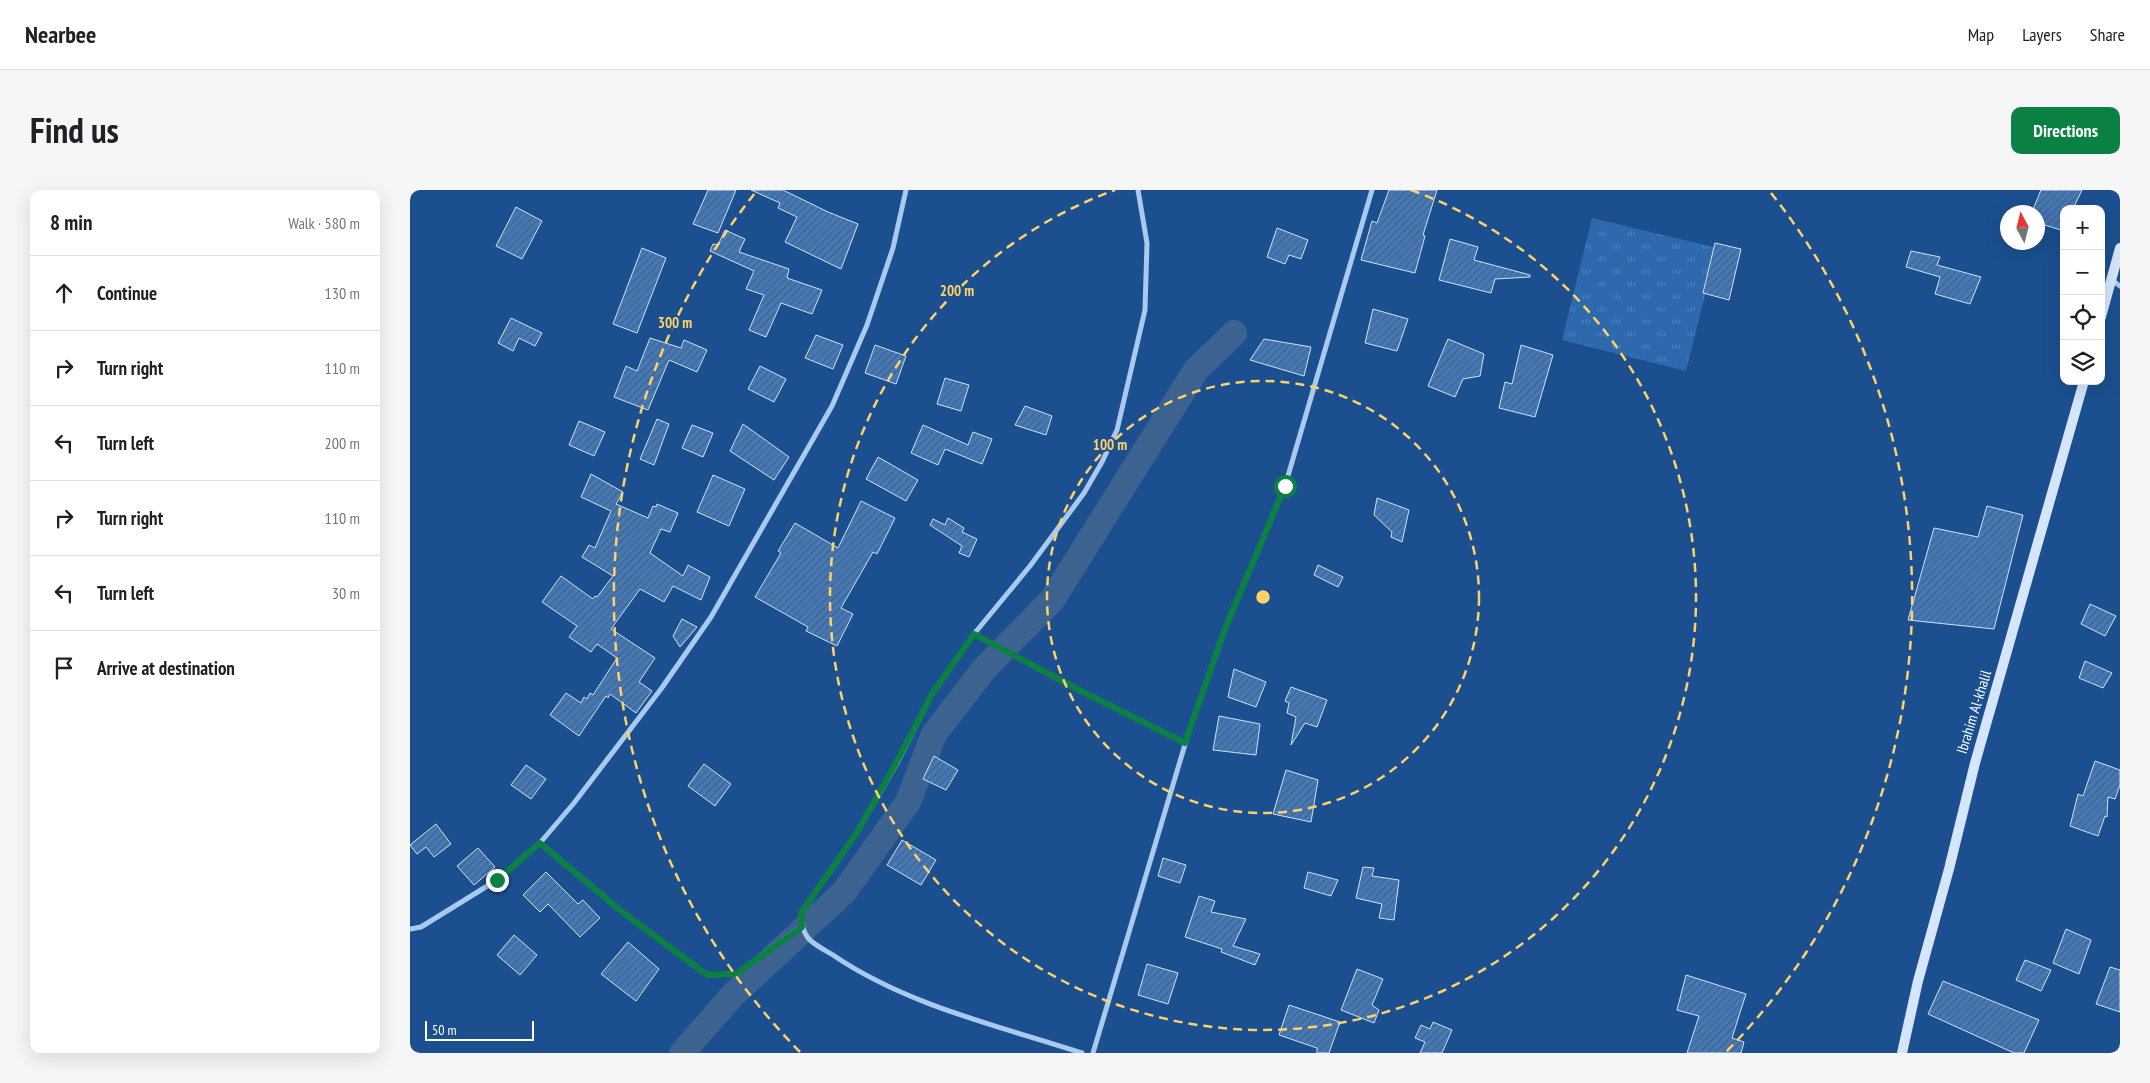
<!DOCTYPE html>
<meta charset="utf-8">
<style>
:root{--surface:#fff;--page:#f6f6f6;--text:#202124;--muted:#757577;--line:#e0e0e0;--accent:#0b8043}
body{margin:0;font-family:"PT Sans Narrow",sans-serif;background:var(--page);color:var(--text)}
.controls{position:absolute;right:15px;top:15px;display:grid;overflow:hidden;border-radius:10px;box-shadow:0 5px 20px #0002}
.controls button{width:45px;height:45px;display:grid;place-items:center;padding:0;border:0;border-bottom:1px solid var(--line);background:var(--surface);color:var(--text);font:25px sans-serif}
.compass{position:absolute;left:1590px;top:15px;width:45px;height:45px;border-radius:50%;background:var(--surface);box-shadow:0 5px 20px #0002;rotate:353deg}
.scale{position:absolute;left:15px;bottom:12px;width:109px;box-sizing:border-box;padding-left:5px;border:2px solid #fff;border-top:0;font-size:14px;line-height:18px;white-space:nowrap;color:#fff;-webkit-text-stroke:4px #1b4f8f;paint-order:stroke}
.stop{position:absolute;width:15px;height:15px;margin:-11px;border:4px solid #0b8043;border-radius:50%;background:#fff}
.stop.end{background:#0b8043;border-color:#fff;box-shadow:0 1px 5px #0008}
.list{margin:0;padding:0;list-style:none}
h2{display:flex;justify-content:space-between;align-items:center;height:65px;margin:0;padding:0 20px;font-size:21px}
h2 small{font-size:16px;font-weight:400;color:var(--muted)}
.list li{display:grid;grid-template-columns:32px 1fr auto;gap:15px;align-items:center;box-sizing:border-box;height:75px;padding:0 20px;border-top:1px solid var(--line)}
.list b{display:block;font-size:19px;white-space:nowrap}
.list em{font-size:16px;font-style:normal;color:var(--muted)}
.icon{flex:none;width:28px;height:28px;fill:none;stroke:currentColor;stroke-width:2;stroke-linecap:round;stroke-linejoin:round}
.map{position:relative;flex:none;width:1710px;height:863px;overflow:hidden;border-radius:10px}
header{display:flex;align-items:center;gap:30px;box-sizing:border-box;height:70px;padding:0 25px;background:var(--surface);border-bottom:1px solid var(--line)}
header strong{font-size:24px}
nav{display:flex;gap:28px;margin-inline-start:auto;font-size:18px}
.intro{display:flex;align-items:center;justify-content:space-between;box-sizing:border-box;height:120px;padding:0 30px}
h1{margin:0;font-size:35px}
.button{padding:12px 22px;border-radius:10px;background:var(--accent);color:#fff;font-size:18px;font-weight:700}
main{display:flex;gap:30px;padding:0 30px}
aside{flex:1;background:var(--surface);border-radius:10px;box-shadow:0 5px 20px #0002}
.map>svg:first-child{display:block}
</style>
<header>
<strong>Nearbee</strong>
<nav><a>Map</a><a>Layers</a><a>Share</a></nav>
</header>
<div class="intro"><h1>Find us</h1><a class="button">Directions</a></div>
<main>
<aside>
<h2>8 min<small>Walk · 580 m</small></h2>
<ul class="list">
<li><svg class="icon" aria-label="ahead" viewBox="0 0 24 24"><path d="M12 20V5M6 11l6-6 6 6"/></svg><div><b>Continue</b></div><em>130 m</em></li>
<li><svg class="icon" aria-label="right" viewBox="0 0 24 24"><path d="M7 20v-9h11M14 6l5 5-5 5"/></svg><div><b>Turn right</b></div><em>110 m</em></li>
<li><svg class="icon" aria-label="left" viewBox="0 0 24 24"><path d="M17 20v-9H6M10 6l-5 5 5 5"/></svg><div><b>Turn left</b></div><em>200 m</em></li>
<li><svg class="icon" aria-label="right" viewBox="0 0 24 24"><path d="M7 20v-9h11M14 6l5 5-5 5"/></svg><div><b>Turn right</b></div><em>110 m</em></li>
<li><svg class="icon" aria-label="left" viewBox="0 0 24 24"><path d="M17 20v-9H6M10 6l-5 5 5 5"/></svg><div><b>Turn left</b></div><em>30 m</em></li>
<li><svg class="icon" aria-label="arrive" viewBox="0 0 24 24"><path d="M6 21V4h12l-3 4 3 4H6"/></svg><div><b>Arrive at destination</b></div></li>
</ul>
</aside>
<div class="map">
<svg width="1710" height="863" viewBox="0 0 1710 863">
<defs>
<pattern id="grass-tufts" width="24" height="20" patternUnits="userSpaceOnUse" patternTransform="scale(1.25)"><rect width="24" height="20" fill="#2e69ad"/><path d="M3 7l-1-3M5 7V3M7 7l1-3M15 17l-1-3M17 17v-4M19 17l1-3" fill="none" stroke="#4d80b9"/></pattern>
<pattern id="building-hatch" width="6" height="6" patternUnits="userSpaceOnUse" patternTransform="scale(1.25)"><rect width="6" height="6" fill="#4478b7"/><path d="M-1 1l2-2M0 6l6-6M5 7l2-2" fill="none" stroke="#486282"/></pattern>
</defs>
<rect width="100%" height="100%" fill="#1b4f8f"/>
<!-- grass -->
<polygon fill="url(#grass-tufts)" points="1182,28 1307,58 1276,181 1152,150"/>
<g fill="none" stroke-linecap="round" stroke-linejoin="round">
<!-- river -->
<polyline stroke="#3c6290" stroke-width="26" points="272,863 323,805 434,702 498,612 524,544 574,479 642,410 786,180 824,143"/>
</g>
<!-- building -->
<g fill="url(#building-hatch)" stroke="#cfe3fa">
<polygon points="298,0 326,0 308,43 283,34"/>
<polygon points="341,0 373,0 418,22 448,34 431,79 375,52 387,27 368,18 370,13"/>
<polygon points="979,0 1027,0 1013,45 1015,46 1005,83 951,70 962,31 967,33"/>
<polygon points="1631,0 1672,0 1663,19 1654,19 1654,41 1628,33 1628,22 1622,22"/>
<polygon points="106,17 132,31 112,69 86,56"/>
<polygon points="867,38 898,50 891,69 879,65 875,74 857,67"/>
<polygon points="315,40 335,49 329,62 379,79 377,88 412,100 402,124 371,113 356,147 339,140 354,105 336,99 344,81 300,61 303,54 308,55"/>
<polygon points="1040,49 1068,57 1064,70 1120,85 1120,87 1085,89 1081,103 1029,90"/>
<polygon points="1305,53 1331,59 1319,110 1293,103"/>
<polygon points="232,58 256,68 227,143 203,134"/>
<polygon points="1501,61 1530,67 1527,75 1571,87 1560,114 1525,104 1530,87 1496,77"/>
<polygon points="963,119 998,129 987,161 955,153"/>
<polygon points="101,128 132,143 125,156 109,148 103,161 88,153"/>
<polygon points="406,145 433,155 423,179 395,168"/>
<polygon points="240,148 271,158 274,150 297,160 287,182 259,170 238,220 204,207 216,176 227,181"/>
<polygon points="854,149 901,157 894,186 840,170"/>
<polygon points="1038,149 1074,164 1070,186 1053,189 1045,207 1018,196"/>
<polygon points="465,155 496,166 486,194 455,183"/>
<polygon points="1111,155 1143,165 1125,227 1089,218 1095,192 1102,194"/>
<polygon points="350,176 376,189 364,212 338,199"/>
<polygon points="535,188 559,195 551,221 527,214"/>
<polygon points="615,216 642,226 636,245 605,235"/>
<polygon points="247,229 259,234 244,275 230,269"/>
<polygon points="169,231 195,242 184,266 159,255"/>
<polygon points="333,234 379,267 364,290 320,261"/>
<polygon points="282,235 303,243 293,267 272,258"/>
<polygon points="513,235 558,255 563,242 582,249 572,274 535,259 528,275 501,263"/>
<polygon points="468,267 508,290 496,311 456,289"/>
<polygon points="181,284 213,302 206,314 238,328 243,316 246,317 247,314 268,323 260,342 251,339 240,363 273,386 278,375 300,387 291,410 263,396 254,412 230,399 201,439 245,468 229,492 242,501 226,523 200,504 198,508 196,506 169,546 140,525 156,503 171,513 174,507 177,509 180,503 183,505 207,468 187,454 181,462 159,447 167,436 132,412 151,386 183,409 185,406 187,407 203,386 172,367 179,355 185,358 201,321 171,307"/>
<polygon points="303,285 335,299 319,336 287,322"/>
<polygon points="967,308 999,320 992,352 981,347 982,342 964,325"/>
<polygon points="451,311 485,328 467,364 463,362 431,418 443,424 427,456 396,441 398,437 345,407 371,363 368,361 385,333 428,358"/>
<polygon points="1577,316 1613,325 1584,439 1498,430 1524,338 1568,347"/>
<polygon points="538,328 554,338 552,342 567,349 559,367 549,363 552,356 520,335 523,329 535,335"/>
<polygon points="908,375 933,387 928,397 904,385"/>
<polygon points="1680,414 1706,426 1695,446 1671,434"/>
<polygon points="272,429 287,437 270,457 263,446"/>
<polygon points="1675,471 1702,483 1693,498 1669,488"/>
<polygon points="824,479 856,492 846,517 818,507"/>
<polygon points="881,497 917,510 907,537 895,533 881,555 886,527 877,523 879,513 875,511"/>
<polygon points="809,526 850,534 846,565 803,560"/>
<polygon points="524,566 548,580 536,600 513,589"/>
<polygon points="1685,571 1710,580 1710,595 1705,609 1698,607 1697,627 1695,626 1688,646 1660,636 1668,604 1673,606"/>
<polygon points="294,574 321,594 305,616 278,596"/>
<polygon points="116,575 136,589 121,609 101,595"/>
<polygon points="876,580 908,590 901,632 863,624"/>
<polygon points="26,634 41,654 24,667 16,657 7,664 0,655"/>
<polygon points="492,650 526,670 511,695 477,675"/>
<polygon points="68,658 85,677 64,695 47,676"/>
<polygon points="753,668 776,675 770,693 748,686"/>
<polygon points="953,677 964,678 962,686 989,690 984,730 969,728 972,714 946,708"/>
<polygon points="136,682 168,714 173,710 190,728 170,747 138,714 130,722 113,705"/>
<polygon points="898,682 928,690 921,706 894,698"/>
<polygon points="789,706 805,711 801,722 836,729 823,756 850,764 845,775 811,762 812,759 775,747"/>
<polygon points="1656,739 1681,750 1669,784 1643,773"/>
<polygon points="104,745 127,765 110,785 87,765"/>
<polygon points="218,752 249,779 226,811 191,784"/>
<polygon points="1615,770 1641,780 1631,801 1606,790"/>
<polygon points="737,774 768,783 758,814 728,805"/>
<polygon points="1700,777 1710,780 1710,822 1686,814"/>
<polygon points="947,779 973,789 962,815 969,820 964,833 931,820"/>
<polygon points="1276,785 1336,804 1322,848 1334,852 1331,863 1277,863 1289,826 1267,820"/>
<polygon points="1533,791 1629,830 1614,863 1604,863 1518,824"/>
<polygon points="879,815 930,832 919,863 907,863 907,858 869,845"/>
<polygon points="1023,832 1042,840 1032,863 1010,863 1015,852 1005,848 1011,835 1020,839"/>
</g>
<g fill="none" stroke-linecap="round" stroke-linejoin="round">
<!-- street -->
<g stroke="#a9c9ee" stroke-width="5">
<polyline points="1702,90 1710,96"/>
<polyline points="564,444 669,500 775,553"/>
<polyline points="130,653 211,721 297,785 326,784 391,737"/>
<polyline points="0,739 11,737 87,690 130,653 164,613 251,499 301,427 422,216 457,135 483,58 496,0"/>
<path d="M672 863C589 836 496 815 423 765 415 760 404 755 398 748 392 740 391 732 391 723L446 644 487 573 522 504 564 444 620 376 674 303 692 272 707 240 735 120 737 53 728 0"/>
<polyline points="683,863 779,541 815,439 875,296 962,0"/>
</g>
<!-- secondary -->
<g stroke="#d6e6fa" stroke-width="10">
<polyline points="1691,127 1710,58"/>
<polyline points="1492,863 1508,791 1539,679 1565,573 1674,191"/>
</g>
</g>
<g fill="none" stroke-linecap="round" stroke-linejoin="round">
<!-- route -->
<polyline stroke="#0b8043" stroke-width="6" points="87,690 130,653 211,721 297,785 326,784 392,737 391,723 446,644 486,573 522,504 564,444 669,500 775,553 815,439 875,296"/>
</g>
<!-- distance rings -->
<g fill="none" stroke="#ffd166" stroke-width="2.5" stroke-dasharray="9 6">
<circle cx="853" cy="407" r="216"/>
<path d="M1001 0A433 433 0 1 1 705 0"/>
<path d="M390 862A649 649 0 0 1 345 3M1361 3A649 649 0 0 1 1316 862"/>
</g>
<g text-anchor="middle" stroke-width="4" stroke-linejoin="round" paint-order="stroke">
<!-- street labels -->
<g font-size="15" fill="#fff" stroke="#1b4f8f">
<text transform="translate(1564 522) rotate(-73)" y="5">Ibrahim Al-khalil</text>
</g>
</g>
<circle cx="853" cy="407" r="8" fill="#ffd166" stroke="#1b4f8f" stroke-width="2.5"/>
<g font-size="15" text-anchor="middle" font-weight="bold" fill="#ffd166" stroke="#1b4f8f" stroke-width="4" stroke-linejoin="round" paint-order="stroke">
<text x="547" y="106">200 m</text>
<text x="265" y="138">300 m</text>
<text x="700" y="260">100 m</text>
</g>
</svg>
<div class="controls">
<button>+</button>
<button>−</button>
<button><svg class="icon" aria-label="locate" viewBox="0 0 24 24"><circle cx="12" cy="12" r="6"/><path d="M12 2v4M12 18v4M2 12h4M18 12h4"/></svg></button>
<button><svg class="icon" aria-label="layers" viewBox="0 0 24 24"><path d="M12 4l9 5-9 5-9-5zM3 14l9 5 9-5"/></svg></button>
</div>
<svg class="compass" viewBox="-18 -18 36 36"><path d="M0-13l5 13h-10z" fill="#e53935"/><path d="M0 13l5-13h-10z" fill="#757577"/></svg>
<div class="scale">50 m</div>
<div class="stop" style="left:875px;top:296px"></div>
<div class="stop end" style="left:87px;top:690px"></div>
</div>
</main>
